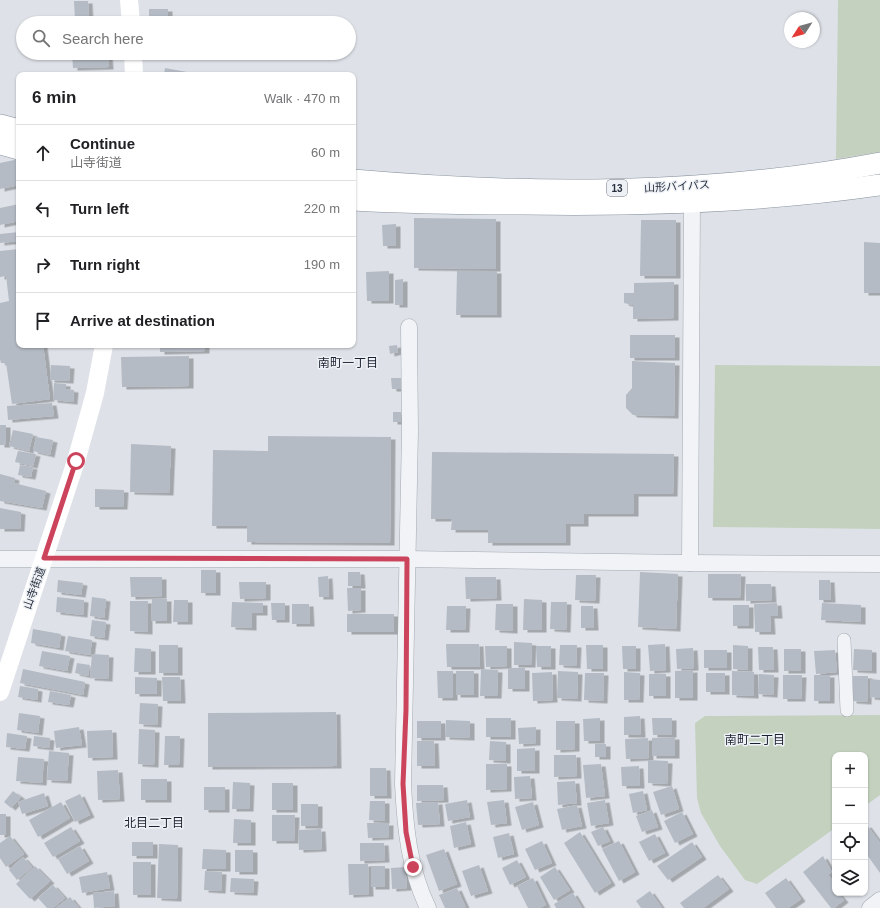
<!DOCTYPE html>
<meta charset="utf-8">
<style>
:root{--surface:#fff;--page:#f6f6f6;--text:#202124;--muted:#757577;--line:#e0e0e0}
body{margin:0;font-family:Arial,"Noto Sans JP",sans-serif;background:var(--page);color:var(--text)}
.controls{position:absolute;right:12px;bottom:12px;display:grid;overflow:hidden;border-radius:8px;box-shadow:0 1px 3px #0004}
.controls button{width:36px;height:36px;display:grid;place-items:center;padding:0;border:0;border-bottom:1px solid var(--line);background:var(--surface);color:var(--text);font:20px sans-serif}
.compass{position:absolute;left:784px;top:12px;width:36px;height:36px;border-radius:50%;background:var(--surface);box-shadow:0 1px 3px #0004;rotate:234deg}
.stop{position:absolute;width:12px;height:12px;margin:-9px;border:3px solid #cc445c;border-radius:50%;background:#fff}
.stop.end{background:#cc445c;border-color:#fff;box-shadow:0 1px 4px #0008}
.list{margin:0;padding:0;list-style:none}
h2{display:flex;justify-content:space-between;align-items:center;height:52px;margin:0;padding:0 16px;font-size:17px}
h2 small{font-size:13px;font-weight:400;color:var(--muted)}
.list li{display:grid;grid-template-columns:26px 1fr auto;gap:12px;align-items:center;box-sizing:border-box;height:56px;padding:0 16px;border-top:1px solid var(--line)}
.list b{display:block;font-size:15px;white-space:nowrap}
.list p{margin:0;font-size:13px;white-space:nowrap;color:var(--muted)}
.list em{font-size:13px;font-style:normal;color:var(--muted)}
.icon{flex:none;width:22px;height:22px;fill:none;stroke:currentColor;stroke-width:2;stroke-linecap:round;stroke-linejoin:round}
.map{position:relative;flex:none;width:880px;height:908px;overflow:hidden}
.search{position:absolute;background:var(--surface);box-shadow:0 1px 3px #0004;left:16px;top:16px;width:340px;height:44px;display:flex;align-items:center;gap:10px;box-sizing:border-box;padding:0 14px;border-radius:22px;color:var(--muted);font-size:15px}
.panel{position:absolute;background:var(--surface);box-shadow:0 1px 3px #0004;left:16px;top:72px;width:340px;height:276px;border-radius:8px}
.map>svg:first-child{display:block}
</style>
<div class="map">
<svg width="880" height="908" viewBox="0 0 880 908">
<defs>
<filter id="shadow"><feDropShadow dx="4.5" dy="2.5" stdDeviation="0" flood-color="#0004"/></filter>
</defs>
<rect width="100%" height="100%" fill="#dee2e8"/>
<!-- green -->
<g fill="#c4d1bf">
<polygon points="838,0 880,0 880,152 836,159"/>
<polygon points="715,365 880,366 880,529 713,527"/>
<polygon points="880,715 880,795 865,806 865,755 835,755 835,828 757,884 745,880 720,846 701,813 697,798 695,723 705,716"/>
</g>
<!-- building -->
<g fill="#b5bbc4" filter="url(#shadow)">
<polygon points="74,1 88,1 89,19 75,20"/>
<polygon points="149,9 168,9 168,18 149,19"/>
<polygon points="72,53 108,53 109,67 73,68"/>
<polygon points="165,68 187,72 186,75 164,75"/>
<polygon points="19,159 19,185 0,189 0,163"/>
<polygon points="19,204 19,221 0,225 0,208"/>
<polygon points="414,218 496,219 496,269 414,268"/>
<polygon points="641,220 676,220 676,276 640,276"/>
<polygon points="396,224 396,246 383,246 382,225"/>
<polygon points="19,232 19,241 0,243 0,234"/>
<polygon points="864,242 880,243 880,293 864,293"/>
<polygon points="19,249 19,345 43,345 50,399 12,404 6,363 1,363 0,359 0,303 9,301 6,276 0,277 0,251"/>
<polygon points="389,271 389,301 367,301 366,272"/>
<polygon points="457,271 497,271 497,315 456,315"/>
<polygon points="403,279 403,305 395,305 395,280"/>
<polygon points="674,282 674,318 633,319 633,305 624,303 624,293 634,293 634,283"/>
<rect x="630" y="335" width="45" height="23"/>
<polygon points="160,345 205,345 205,351 160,352"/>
<polygon points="397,345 398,352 390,354 389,346"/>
<polygon points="189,356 189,386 122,387 121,357"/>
<polygon points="632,361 675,363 674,416 633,415 626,408 626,395 632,388"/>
<polygon points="51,365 70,366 69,381 50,380"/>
<polygon points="391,378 401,378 402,389 392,389"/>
<polygon points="54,383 66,384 66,389 74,390 73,402 53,400"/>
<polygon points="52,403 54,416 8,420 7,406"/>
<rect x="393" y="412" width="8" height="10"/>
<rect x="0" y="425" width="6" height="20"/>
<polygon points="13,430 33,434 29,451 9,446"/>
<polygon points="268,436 391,437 390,543 247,542 247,526 212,526 213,450 268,451"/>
<polygon points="36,437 53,440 50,455 33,451"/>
<polygon points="131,444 171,446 169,493 130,492"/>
<polygon points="18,451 36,454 33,466 15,462"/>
<polygon points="432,452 674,454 673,494 634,494 634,514 584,514 584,524 566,524 566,543 488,543 488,530 451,530 452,519 431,519"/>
<polygon points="20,465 33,467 31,477 18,475"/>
<polygon points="0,474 15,478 14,483 46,491 42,508 0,501"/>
<polygon points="95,489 124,490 123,507 95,507"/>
<polygon points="0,508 21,512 20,529 0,529"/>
<rect x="201" y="570" width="15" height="23"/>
<polygon points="348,572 360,572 361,586 348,586"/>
<polygon points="640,572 678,574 676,629 638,627"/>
<polygon points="708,574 741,574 740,598 708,598"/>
<polygon points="576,575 596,575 595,601 575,600"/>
<polygon points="328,576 329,597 319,597 318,577"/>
<polygon points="130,577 162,577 162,596 131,597"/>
<polygon points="465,577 496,577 497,598 466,599"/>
<polygon points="58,580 83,583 81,595 57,592"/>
<polygon points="819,580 830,580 831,600 819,600"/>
<polygon points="239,582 266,582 266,598 240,599"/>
<polygon points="746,584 771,584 772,600 746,601"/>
<polygon points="347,588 361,588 361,610 348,611"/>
<polygon points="57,597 84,600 83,615 56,612"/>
<polygon points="92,597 106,599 104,618 90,616"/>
<polygon points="152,599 167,599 167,621 151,621"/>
<polygon points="524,599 542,600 542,630 523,630"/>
<polygon points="174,600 188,600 188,622 173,622"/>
<polygon points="130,601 148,601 148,632 130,631"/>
<polygon points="232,602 263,603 263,613 252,613 252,628 231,627"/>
<polygon points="551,602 567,602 566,630 550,629"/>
<polygon points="271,603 285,603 285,620 272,620"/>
<polygon points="777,603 778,616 770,616 771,632 755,632 754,604"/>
<polygon points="822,603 861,605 861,622 821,620"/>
<polygon points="292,604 309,604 310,624 292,624"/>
<polygon points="496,604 513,604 513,631 495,630"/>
<rect x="733" y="605" width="16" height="21"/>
<polygon points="447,606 466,606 465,630 446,630"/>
<polygon points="581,606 593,606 594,628 581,628"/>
<rect x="347" y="614" width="47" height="18"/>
<polygon points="92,620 106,622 104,638 90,636"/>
<polygon points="33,629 61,634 59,648 31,643"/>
<polygon points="68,636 92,640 90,655 65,651"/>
<polygon points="514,642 532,643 531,665 514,665"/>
<polygon points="446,644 479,644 480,667 447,667"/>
<polygon points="665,644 666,670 650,671 648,645"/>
<rect x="159" y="645" width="19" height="28"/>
<polygon points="560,645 577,645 576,666 559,665"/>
<polygon points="586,645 603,645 603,669 587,669"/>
<polygon points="733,645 748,646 748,670 733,669"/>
<polygon points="485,646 507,646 507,666 486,667"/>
<polygon points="536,646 551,646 551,667 537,667"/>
<polygon points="622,646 636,646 636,669 623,669"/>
<polygon points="758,647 773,647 774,670 759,670"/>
<polygon points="135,648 151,649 151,672 134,672"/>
<polygon points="693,648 694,668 677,669 676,649"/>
<rect x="784" y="649" width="17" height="22"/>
<polygon points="854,649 872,650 872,671 853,670"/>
<rect x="704" y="650" width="23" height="18"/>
<polygon points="835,650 837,672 816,674 814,651"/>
<polygon points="42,651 70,656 67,671 39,666"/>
<polygon points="92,654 109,655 108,679 90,678"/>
<polygon points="77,663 90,665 88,676 75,673"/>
<rect x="508" y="668" width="17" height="21"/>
<polygon points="23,669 85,682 83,695 20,683"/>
<polygon points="481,669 498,670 497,696 480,696"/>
<polygon points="693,670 693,698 675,698 675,671"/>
<polygon points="437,671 453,671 453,698 438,698"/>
<rect x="456" y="671" width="18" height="24"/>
<polygon points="558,671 578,672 577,699 557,698"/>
<polygon points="732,671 754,672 754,696 732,695"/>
<polygon points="552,672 553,700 533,701 532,673"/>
<polygon points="624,672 640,673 639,700 624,700"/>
<polygon points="585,673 604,673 603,701 584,700"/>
<rect x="706" y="673" width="19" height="19"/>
<rect x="649" y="674" width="17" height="22"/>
<polygon points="759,674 774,675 773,695 758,694"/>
<polygon points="783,675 802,675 801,699 783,699"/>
<rect x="814" y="675" width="16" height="26"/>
<polygon points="853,676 868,676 867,702 852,701"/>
<polygon points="135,677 157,678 157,694 135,694"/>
<polygon points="162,677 180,677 181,701 163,701"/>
<polygon points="871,679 880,680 880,698 870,697"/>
<polygon points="20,686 38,689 37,700 18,697"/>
<polygon points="50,691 71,695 69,705 48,702"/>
<polygon points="140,703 158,704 157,725 139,724"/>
<polygon points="336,712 337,766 208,767 208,713"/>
<polygon points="19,713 40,716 38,733 17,730"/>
<polygon points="640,716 641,735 624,735 624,717"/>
<rect x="486" y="718" width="25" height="19"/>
<polygon points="600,718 600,741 584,741 583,719"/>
<polygon points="652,718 672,718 672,735 653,735"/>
<polygon points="446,720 470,721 470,738 445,737"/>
<rect x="417" y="721" width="24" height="17"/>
<polygon points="556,721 575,721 575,749 556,750"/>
<polygon points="79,727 82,745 56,748 54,731"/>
<polygon points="536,727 536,743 519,744 518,728"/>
<polygon points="139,729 155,730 154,765 138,764"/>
<polygon points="112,730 113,757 88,758 87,731"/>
<polygon points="7,733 27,736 25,749 6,747"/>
<polygon points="34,736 50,738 49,748 33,746"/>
<polygon points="165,736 180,736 179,765 164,765"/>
<polygon points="675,737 675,756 652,756 652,738"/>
<polygon points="648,738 649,758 626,759 625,739"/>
<polygon points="417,741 434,741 435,766 417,766"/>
<polygon points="490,741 506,742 506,761 489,760"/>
<rect x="595" y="744" width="11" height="13"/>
<polygon points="535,748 535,771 517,771 517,749"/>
<polygon points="49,751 69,753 67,781 47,780"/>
<polygon points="554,755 576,755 577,776 554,777"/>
<polygon points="18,757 44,759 42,783 16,781"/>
<polygon points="648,760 668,761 667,784 648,783"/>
<polygon points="486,764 507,764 507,789 486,790"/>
<polygon points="601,764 605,796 586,798 583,765"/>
<polygon points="639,766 640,786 622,786 621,767"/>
<polygon points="370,768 386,768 387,796 370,796"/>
<polygon points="118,770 120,799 98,800 97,771"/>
<polygon points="530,776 532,798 515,799 514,777"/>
<rect x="141" y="779" width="26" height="21"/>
<polygon points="575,781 577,803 558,805 557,782"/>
<polygon points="233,782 250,783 249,809 232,809"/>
<rect x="272" y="783" width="21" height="27"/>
<polygon points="417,785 443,785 444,800 417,801"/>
<polygon points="672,786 679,809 661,815 653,792"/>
<rect x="204" y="787" width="21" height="23"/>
<polygon points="13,791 21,797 11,808 4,802"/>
<polygon points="643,791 647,810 633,813 629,794"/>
<polygon points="44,793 48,806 22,814 18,802"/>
<polygon points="80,794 90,815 75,822 65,801"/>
<polygon points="467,800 470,817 448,821 445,804"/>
<polygon points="504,800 507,823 491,825 487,802"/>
<polygon points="605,800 609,823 591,826 587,803"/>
<polygon points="370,801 385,801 385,821 369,820"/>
<polygon points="61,802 70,818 38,837 29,820"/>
<polygon points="438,802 440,824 418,825 416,803"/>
<polygon points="533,802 539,825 522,830 515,807"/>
<rect x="301" y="804" width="17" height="22"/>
<polygon points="577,805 582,826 562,830 557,809"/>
<polygon points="652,810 658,827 642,832 636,816"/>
<polygon points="682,812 693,834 675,843 664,821"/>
<rect x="0" y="814" width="6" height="21"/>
<polygon points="272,815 295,815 294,841 272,841"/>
<polygon points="234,819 251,820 251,843 233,843"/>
<polygon points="466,822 471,844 454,848 450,826"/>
<polygon points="367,823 389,823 389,837 368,838"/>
<polygon points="867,825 880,843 880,873 865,852 865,826"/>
<polygon points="71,827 80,841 53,857 44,843"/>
<polygon points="603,827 610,841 598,846 591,832"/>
<polygon points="321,829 322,849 299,850 298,830"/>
<polygon points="580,832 611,883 595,893 564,843"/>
<polygon points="509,833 514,854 498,858 493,837"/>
<polygon points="655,834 665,853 649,861 639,842"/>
<polygon points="10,836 24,854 6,867 0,858 0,843"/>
<polygon points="542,841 552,863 535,870 525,849"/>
<polygon points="619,841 635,872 619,881 602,849"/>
<rect x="132" y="842" width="21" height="14"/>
<polygon points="692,842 702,857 668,880 657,866"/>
<polygon points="360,843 384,843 385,860 360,861"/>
<polygon points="159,844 178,845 177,899 157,898"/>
<polygon points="80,846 89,861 67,874 58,859"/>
<polygon points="203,849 226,850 226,869 202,869"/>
<polygon points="444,849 457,884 439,891 426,855"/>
<rect x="235" y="850" width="18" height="22"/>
<polygon points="823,856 832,872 828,875 834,882 831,885 835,889 835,893 838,893 844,900 834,908 831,908 803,872"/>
<polygon points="23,857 32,867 17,880 9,870"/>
<polygon points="517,860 526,877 510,885 502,868"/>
<rect x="133" y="862" width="18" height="33"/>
<polygon points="348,864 368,864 369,894 349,895"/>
<polygon points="479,865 488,891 471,896 462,871"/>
<polygon points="35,866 50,881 30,899 16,884"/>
<rect x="371" y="866" width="14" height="21"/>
<polygon points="406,867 407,888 392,889 391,868"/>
<polygon points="555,867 570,890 554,900 540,877"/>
<polygon points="205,871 222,872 221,891 204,890"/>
<polygon points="107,872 110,888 82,893 79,877"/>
<polygon points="718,875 729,889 703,908 684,908 680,903"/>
<polygon points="231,878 254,879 253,893 230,892"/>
<polygon points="533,878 546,905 539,908 528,908 517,886"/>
<polygon points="786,878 801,899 788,908 776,908 765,893"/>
<polygon points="53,885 65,898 53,908 47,908 38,898"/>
<polygon points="457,888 466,908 445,908 439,895"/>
<polygon points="114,891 115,906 94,908 93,893"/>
<polygon points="650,891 662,908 641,908 636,901"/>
<polygon points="573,893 582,908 556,908 554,904"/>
<polygon points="70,897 79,908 56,908"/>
</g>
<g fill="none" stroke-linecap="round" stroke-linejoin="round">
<!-- minor casing -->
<g stroke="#a4a9b2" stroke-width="14">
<polyline id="minor" points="844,640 847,710"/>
</g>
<!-- tertiary casing -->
<g stroke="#a4a9b2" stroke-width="17">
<g id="tertiary">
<path d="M409 327 410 431 403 784C405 826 409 869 428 908"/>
<polyline points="0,559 407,559 690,563 880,564"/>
<polyline points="690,563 692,202"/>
<polyline points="870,908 880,900"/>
</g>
</g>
<!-- trunk casing -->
<g stroke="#86909e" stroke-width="22">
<g id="trunk">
<polyline points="0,125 19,130"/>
<polyline points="0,144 19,149"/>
<path d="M353 180C527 195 707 196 880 163"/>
<path d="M353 200C409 203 465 204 522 204 641 206 762 202 880 185"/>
</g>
</g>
<!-- minor -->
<use href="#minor" stroke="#f1f3f6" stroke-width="13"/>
<!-- tertiary -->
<use href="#tertiary" stroke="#f1f3f6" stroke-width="16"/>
<!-- secondary -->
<g stroke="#fff" stroke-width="18">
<polyline points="129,0 131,23"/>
<polyline points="133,53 134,75"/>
<polyline points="0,692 76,461 95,393 104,345"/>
</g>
<!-- trunk -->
<use href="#trunk" stroke="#fff" stroke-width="21"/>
</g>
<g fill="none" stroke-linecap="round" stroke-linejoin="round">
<!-- route -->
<polyline stroke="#cc445c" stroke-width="5" points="76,461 44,558 407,559 406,710 403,784 406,832 413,867"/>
</g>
<g text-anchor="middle" stroke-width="3" stroke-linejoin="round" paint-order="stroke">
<!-- shield labels -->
<rect fill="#eef1f5" stroke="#636a75" stroke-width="1" x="607" y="180" width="20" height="16" rx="3"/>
<g font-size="10" font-weight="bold" fill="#28303e">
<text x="617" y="192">13</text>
</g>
<!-- street labels -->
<g font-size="11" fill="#28303e" stroke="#eef1f5">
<text transform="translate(677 186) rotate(-3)" y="4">山形バイパス</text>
<text transform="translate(34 588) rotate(-70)" y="4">山寺街道</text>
</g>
<!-- neighbourhood labels -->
<g font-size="12" fill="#1a212f" stroke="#eef1f5">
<text x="348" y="367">南町一丁目</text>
<text x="755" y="744">南町二丁目</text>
<text x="154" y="827">北目二丁目</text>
</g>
</g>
</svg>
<div class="controls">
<button>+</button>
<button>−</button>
<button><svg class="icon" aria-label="locate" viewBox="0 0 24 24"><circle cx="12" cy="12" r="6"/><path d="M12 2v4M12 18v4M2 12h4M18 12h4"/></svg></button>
<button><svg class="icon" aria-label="layers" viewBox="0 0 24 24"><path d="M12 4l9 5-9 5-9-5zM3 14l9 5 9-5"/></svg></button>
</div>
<svg class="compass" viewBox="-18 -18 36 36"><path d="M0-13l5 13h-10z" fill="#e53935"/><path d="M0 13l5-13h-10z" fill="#757577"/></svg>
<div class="stop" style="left:76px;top:461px"></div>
<div class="stop end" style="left:413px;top:867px"></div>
<div class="search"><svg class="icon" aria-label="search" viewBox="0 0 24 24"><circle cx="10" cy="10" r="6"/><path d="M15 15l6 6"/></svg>Search here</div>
<section class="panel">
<h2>6 min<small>Walk · 470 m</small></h2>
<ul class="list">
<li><svg class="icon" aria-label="ahead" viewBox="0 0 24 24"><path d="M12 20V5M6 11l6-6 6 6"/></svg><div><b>Continue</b><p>山寺街道</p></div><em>60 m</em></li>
<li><svg class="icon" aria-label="left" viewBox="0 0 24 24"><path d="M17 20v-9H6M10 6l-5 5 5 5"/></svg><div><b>Turn left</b></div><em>220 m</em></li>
<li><svg class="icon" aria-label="right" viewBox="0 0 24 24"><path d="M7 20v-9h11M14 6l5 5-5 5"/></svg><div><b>Turn right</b></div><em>190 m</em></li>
<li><svg class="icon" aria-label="arrive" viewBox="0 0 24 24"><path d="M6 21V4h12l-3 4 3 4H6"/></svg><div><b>Arrive at destination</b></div></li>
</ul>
</section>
</div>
